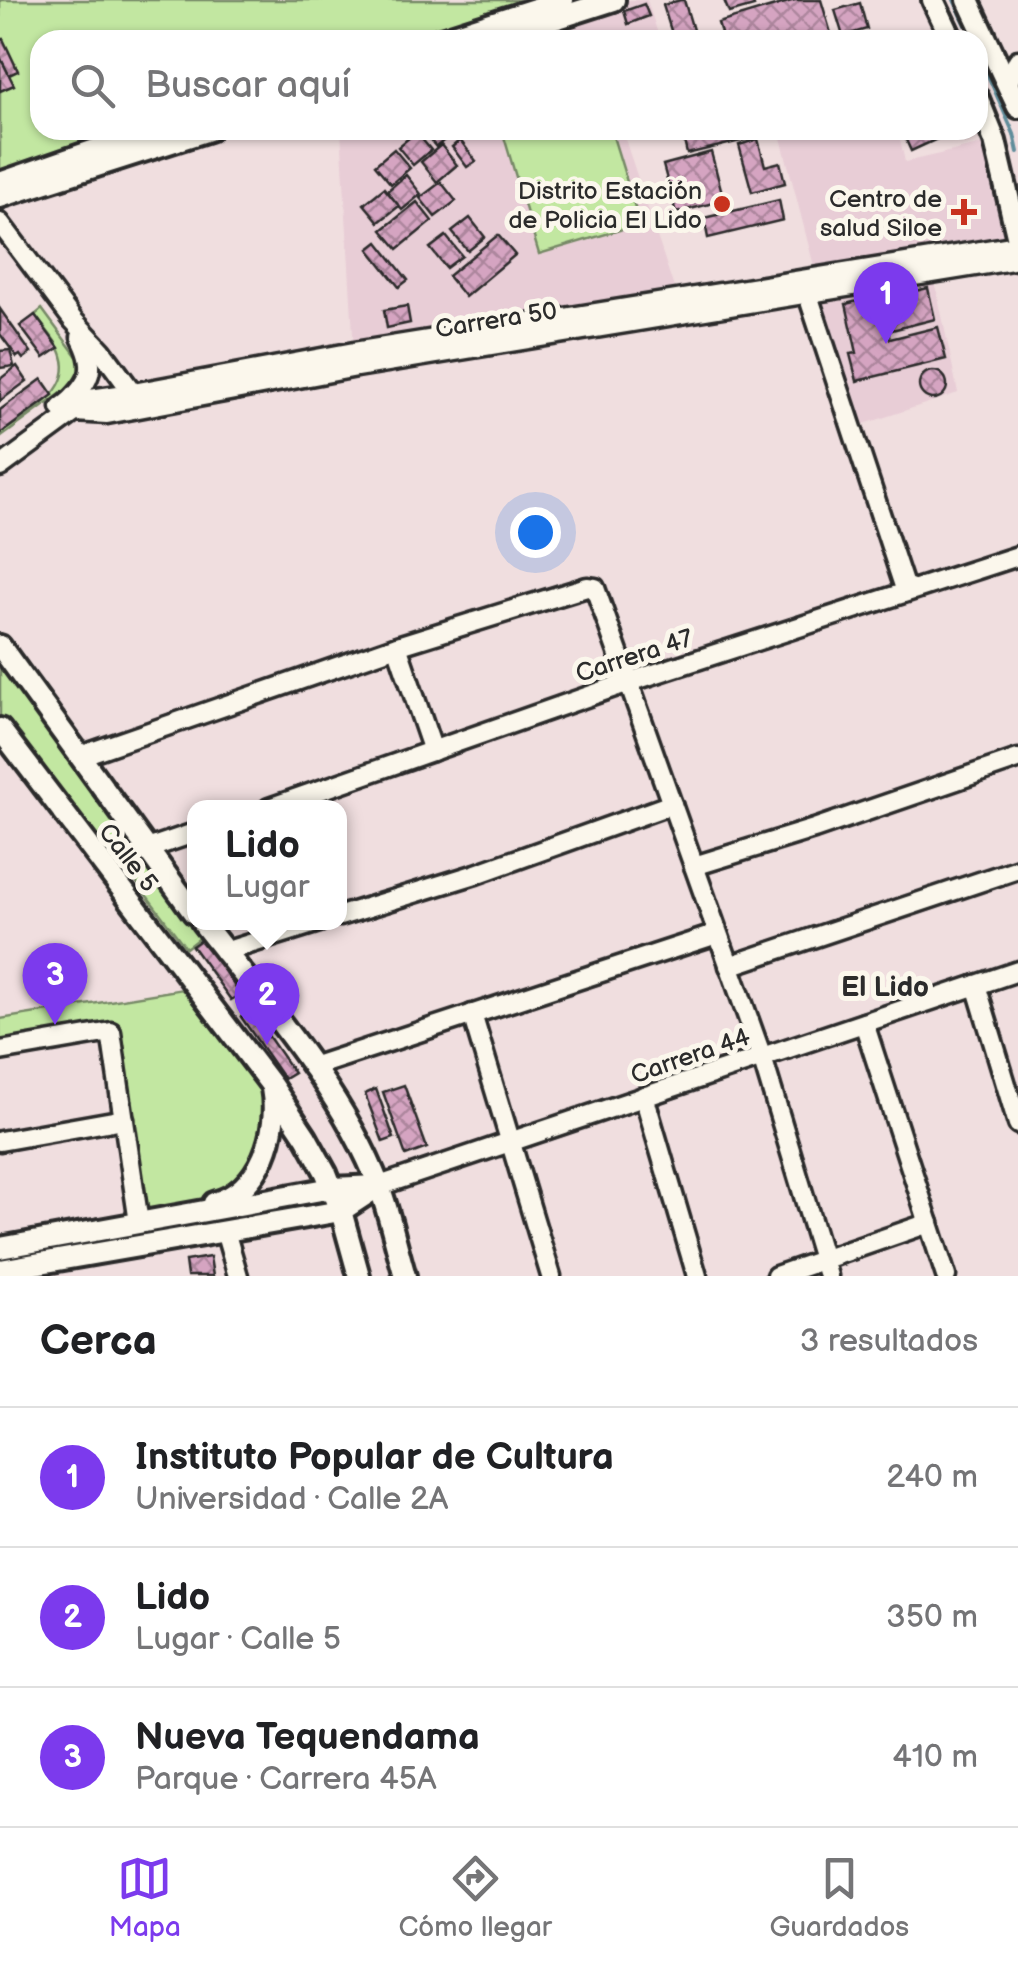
<!DOCTYPE html>
<html lang="es">
<meta charset="utf-8">
<style>
:root{--surface:#fff;--page:#f2f2f2;--text:#202124;--muted:#757577;--line:#e0e0e0;--accent:#7c3aed}
body{margin:0;font-family:"Balsamiq Sans",sans-serif;background:var(--page);color:var(--text)}
.you{position:absolute;left:535px;top:532px;width:35px;height:35px;margin:-25px;border:8px solid #fff;border-radius:50%;background:#1a73e8;box-shadow:0 0 0 15px #1a73e833}
.badge{display:grid;place-items:center;width:65px;height:65px;border-radius:50%;background:var(--accent);color:#fff;font-size:32px;font-weight:700}
.pin{position:absolute;translate:-50% -82px;filter:drop-shadow(0 2px 5px #0008)}
.pin::after{content:'';position:absolute;top:52px;width:35px;height:30px;background:inherit;clip-path:polygon(0 0,100% 0,50% 100%)}
.popup{position:absolute;left:187px;top:800px;width:160px;height:130px;box-sizing:border-box;display:grid;place-content:center;border-radius:20px;background:var(--surface);filter:drop-shadow(0 2px 8px #0005);font-size:32px;white-space:nowrap;color:var(--muted)}
.popup b{font-size:38px;color:var(--text)}
.popup::after{content:'';position:absolute;left:50%;top:100%;margin-left:-20px;border:20px solid transparent;border-top-color:var(--surface)}
.list{margin:0;padding:0;list-style:none}
h2{display:flex;justify-content:space-between;align-items:center;height:130px;margin:0;padding:0 40px;font-size:42px}
h2 small{font-size:32px;font-weight:400;color:var(--muted)}
.list li{display:grid;grid-template-columns:65px 1fr auto;gap:30px;align-items:center;box-sizing:border-box;height:140px;padding:0 40px;border-top:2px solid var(--line)}
.list b{display:block;font-size:38px;white-space:nowrap}
.list p{margin:0;font-size:32px;white-space:nowrap;color:var(--muted)}
.list em{font-size:32px;font-style:normal;color:var(--muted)}
.icon{flex:none;width:55px;height:55px;fill:none;stroke:currentColor;stroke-width:2;stroke-linecap:round;stroke-linejoin:round}
.map{position:relative;flex:none;width:1018px;height:1276px;overflow:hidden}
.search{position:absolute;background:var(--surface);box-shadow:0 2px 8px #0004;left:30px;right:30px;top:30px;height:110px;display:flex;align-items:center;gap:25px;box-sizing:border-box;padding:0 35px;border-radius:30px;color:var(--muted);font-size:38px}
.sheet{height:550px;background:var(--surface)}
nav{display:flex;justify-content:space-around;align-items:center;box-sizing:border-box;height:140px;border-top:2px solid var(--line);background:var(--surface);font-size:28px;color:var(--muted)}
nav a{display:grid;justify-items:center;gap:5px}
nav .on{color:var(--accent)}
.map>svg:first-child{display:block}
</style>
<div class="map">
<svg width="1018" height="1276" viewBox="0 0 1018 1276">
<defs>
<pattern id="building-cross-hatch" width="8" height="8" patternUnits="userSpaceOnUse" patternTransform="scale(2.5)"><rect width="8" height="8" fill="#d5a4c1"/><path d="M0 0l8 8M0 8l8-8" fill="none" stroke="#ad869d"/></pattern>
</defs>
<rect width="100%" height="100%" fill="#f0dedf"/>
<filter id="ink" filterUnits="userSpaceOnUse"><feTurbulence type="fractalNoise" baseFrequency=".01" numOctaves="2"/><feDisplacementMap in="SourceGraphic" scale="20" xChannelSelector="R" yChannelSelector="G"/><feConvolveMatrix kernelMatrix="1 2 1 2 8 2 1 2 1" color-interpolation-filters="sRGB"/></filter>
<g filter="url(#ink)">
<!-- built -->
<g fill="#e8cdd6">
<polygon points="614,0 647,0 660,40 489,40"/>
<polygon points="341,130 622,130 678,300 354,352"/>
<polygon points="779,130 898,130 905,162 995,141 1018,239 817,278"/>
<polygon points="933,273 958,393 852,428 808,295"/>
</g>
<!-- green -->
<g fill="#c2e7a1" stroke="#768966" stroke-width="2.5">
<polygon points="0,0 563,0 438,40 40,40 40,130 153,130 0,183"/>
<polygon points="502,130 611,130 640,224 539,254"/>
<path d="M42 309 81 362 83 366 78 381 0 438V434C24 416 74 393 62 356 58 341 43 327 35 315Z"/>
<polygon points="0,646 169,880 142,861 204,934 186,948 126,868 140,913 0,729"/>
<polygon points="195,987 272,1086 273,1129 225,1200 139,1223 111,1032 0,1051 0,1019"/>
</g>
<g fill="none" stroke-linecap="round" stroke-linejoin="round">
<!-- stream -->
<g stroke="#608d9b" stroke-width="4">
<polyline points="954,0 973,40"/>
<polyline points="978,53 1014,134 1018,152"/>
</g>
</g>
<!-- building -->
<g fill="url(#building-cross-hatch)" stroke="#2b2b2b" stroke-width="2.5">
<polygon points="680,0 684,0 696,40 674,40 663,5"/>
<polygon points="724,0 752,0 754,6 729,13"/>
<polygon points="795,0 821,0 833,40 723,40 718,23"/>
<polygon points="860,3 867,29 843,36 835,10"/>
<polygon points="644,4 649,16 628,24 624,11"/>
<polygon points="3,39 18,71 9,75 0,57 0,40"/>
<polygon points="0,57 14,85 0,91"/>
<polygon points="422,130 453,130 454,132 436,147"/>
<polygon points="690,130 755,130 757,137 687,154 682,132"/>
<polygon points="929,130 934,130 937,139 911,151 906,140"/>
<polygon points="416,132 431,150 413,165 398,147"/>
<polygon points="758,139 765,166 780,162 785,183 752,192 739,145"/>
<polygon points="460,140 476,161 467,167 452,147"/>
<polygon points="441,145 457,165 437,182 421,162"/>
<polygon points="394,149 410,168 391,184 375,165"/>
<polygon points="711,152 724,200 676,213 663,165"/>
<polygon points="406,175 421,194 402,210 387,191"/>
<polygon points="441,182 456,201 435,217 420,198"/>
<polygon points="384,188 399,206 379,222 364,204"/>
<polygon points="779,200 783,220 708,238 704,218"/>
<polygon points="417,202 432,221 398,249 382,230"/>
<polygon points="470,218 485,237 468,251 452,232"/>
<polygon points="498,235 515,255 465,297 448,276"/>
<polygon points="446,236 462,256 446,268 430,248"/>
<polygon points="378,242 408,280 399,287 369,249"/>
<polygon points="928,288 935,319 888,331 890,339 938,327 946,359 857,381 850,354 857,353 846,304 873,297 874,301"/>
<polygon points="407,306 410,323 387,328 384,310"/>
<polygon points="0,309 31,353 23,359 20,355 17,357 0,334"/>
<polygon points="35,315 59,348 44,358 20,326"/>
<polygon points="10,350 14,366 0,368 0,351"/>
<polygon points="17,366 27,381 0,401 0,379"/>
<circle cx="933" cy="385" r="14"/>
<polygon points="42,379 53,395 0,434 0,410"/>
<polygon points="202,939 240,994 231,1000 192,946"/>
<polygon points="251,1011 294,1073 284,1079 241,1017"/>
<polygon points="404,1085 427,1148 406,1156 383,1092"/>
<polygon points="376,1089 394,1138 383,1142 365,1094"/>
<polygon points="210,1257 213,1276 187,1276 185,1261"/>
</g>
<g fill="none" stroke-linecap="round" stroke-linejoin="round">
<!-- minor casing -->
<g stroke="#2b2b2b" stroke-width="25">
<g id="minor">
<polyline points="1008,83 1018,60"/>
<polyline points="0,223 73,320 102,351 133,393"/>
<polyline points="805,286 904,586 912,589"/>
<path d="M69 402C93 379 96 366 81 337"/>
<polyline points="61,408 69,402 133,393 354,352 1018,245"/>
<polyline points="0,467 75,412 107,414 357,367 1018,259"/>
<polyline points="397,646 433,751"/>
<polyline points="80,756 397,646 587,587 595,588 762,1057 828,1276"/>
<polyline points="269,808 629,682 1018,556"/>
<polyline points="147,849 194,833"/>
<polyline points="694,866 814,829 1018,759"/>
<polyline points="340,916 476,874 672,804"/>
<polyline points="224,952 319,922"/>
<polyline points="729,966 1018,869"/>
<polyline points="976,985 1018,1124"/>
<polyline points="472,1014 551,1276"/>
<polyline points="864,1023 946,1276"/>
<polyline points="0,1051 111,1032 139,1223"/>
<polyline points="312,1067 717,934"/>
<polyline points="644,1096 697,1276"/>
<polyline points="0,1141 124,1119"/>
<polyline points="379,1186 1018,971"/>
<polyline points="225,1231 238,1276"/>
<polyline points="776,1276 929,1223"/>
</g>
</g>
<!-- major casing -->
<g stroke="#2b2b2b" stroke-width="28">
<g id="major">
<polyline points="933,0 952,40"/>
<polyline points="968,0 1018,107"/>
<polyline points="438,40 563,0"/>
<polyline points="489,40 614,0"/>
<polyline points="978,99 995,141 1018,239"/>
<polyline points="0,183 153,130"/>
<polyline points="0,197 209,130"/>
<polyline points="0,646 194,913"/>
<polyline points="0,729 272,1086 306,1137 326,1173 341,1211 359,1276"/>
<path d="M202 922C264 1002 343 1092 379 1186 390 1215 396 1246 405 1276"/>
<path d="M214 1203C261 1191 280 1131 272 1088"/>
<polyline points="0,1248 332,1188 377,1186"/>
<polyline points="0,1270 341,1211 379,1186"/>
</g>
</g>
<!-- minor -->
<use href="#minor" stroke="#fbf7ec" stroke-width="18"/>
<!-- major -->
<use href="#major" stroke="#fbf7ec" stroke-width="20"/>
</g>
</g>
<!-- markers -->
<g fill="#c8321e" stroke="#fbf7ec" stroke-width="4">
<circle cx="722" cy="204" r="10"/>
<path d="M959 197h10v10h10v10h-10v10h-10v-10h-10v-10h10z"/>
</g>
<g text-anchor="middle" stroke-width="10" stroke-linejoin="round" paint-order="stroke">
<!-- poi labels -->
<g font-size="25" fill="#2b2b2b" stroke="#fbf7ec" text-anchor="end">
<text x="702" y="199">Distrito Estación<tspan x="702" dy="29">de Policia El Lido</tspan></text>
<text x="942" y="207">Centro de<tspan x="942" dy="29">salud Siloe</tspan></text>
</g>
<!-- street labels -->
<g font-size="25" fill="#2b2b2b" stroke="#fbf7ec">
<text transform="translate(496 319) rotate(-9)" y="9">Carrera 50</text>
<text transform="translate(634 655) rotate(-18)" y="9">Carrera 47</text>
<text transform="translate(129 857) rotate(52)" y="9">Calle 5</text>
<text transform="translate(690 1055) rotate(-19)" y="9">Carrera 44</text>
</g>
<!-- neighbourhood labels -->
<g font-size="28" font-weight="bold" fill="#2b2b2b" stroke="#fbf7ec">
<text x="885" y="996">El Lido</text>
</g>
</g>
</svg>
<div class="you"></div>
<div class="pin badge" style="left:886px;top:344px">1</div>
<div class="pin badge" style="left:267px;top:1045px">2</div>
<div class="popup"><b>Lido</b>Lugar</div>
<div class="pin badge" style="left:55px;top:1025px">3</div>
<div class="search"><svg class="icon" aria-label="search" viewBox="0 0 24 24"><circle cx="10" cy="10" r="6"/><path d="M15 15l6 6"/></svg>Buscar aquí</div>
</div>
<section class="sheet">
<h2>Cerca<small>3 resultados</small></h2>
<ul class="list">
<li><span class="badge">1</span><div><b>Instituto Popular de Cultura</b><p>Universidad · Calle 2A</p></div><em>240 m</em></li>
<li><span class="badge">2</span><div><b>Lido</b><p>Lugar · Calle 5</p></div><em>350 m</em></li>
<li><span class="badge">3</span><div><b>Nueva Tequendama</b><p>Parque · Carrera 45A</p></div><em>410 m</em></li>
</ul>
</section>
<nav>
<a class="on"><svg class="icon" aria-label="map" viewBox="0 0 24 24"><path d="M3 6l6-2 6 2 6-2v14l-6 2-6-2-6 2zM9 4v14M15 6v14"/></svg>Mapa</a>
<a><svg class="icon" aria-label="directions" viewBox="0 0 24 24"><path d="M12 3l9 9-9 9-9-9zM9 14v-3h6M13 9l2 2-2 2"/></svg>Cómo llegar</a>
<a><svg class="icon" aria-label="saved" viewBox="0 0 24 24"><path d="M7 4h10v16l-5-4-5 4z"/></svg>Guardados</a>
</nav>
